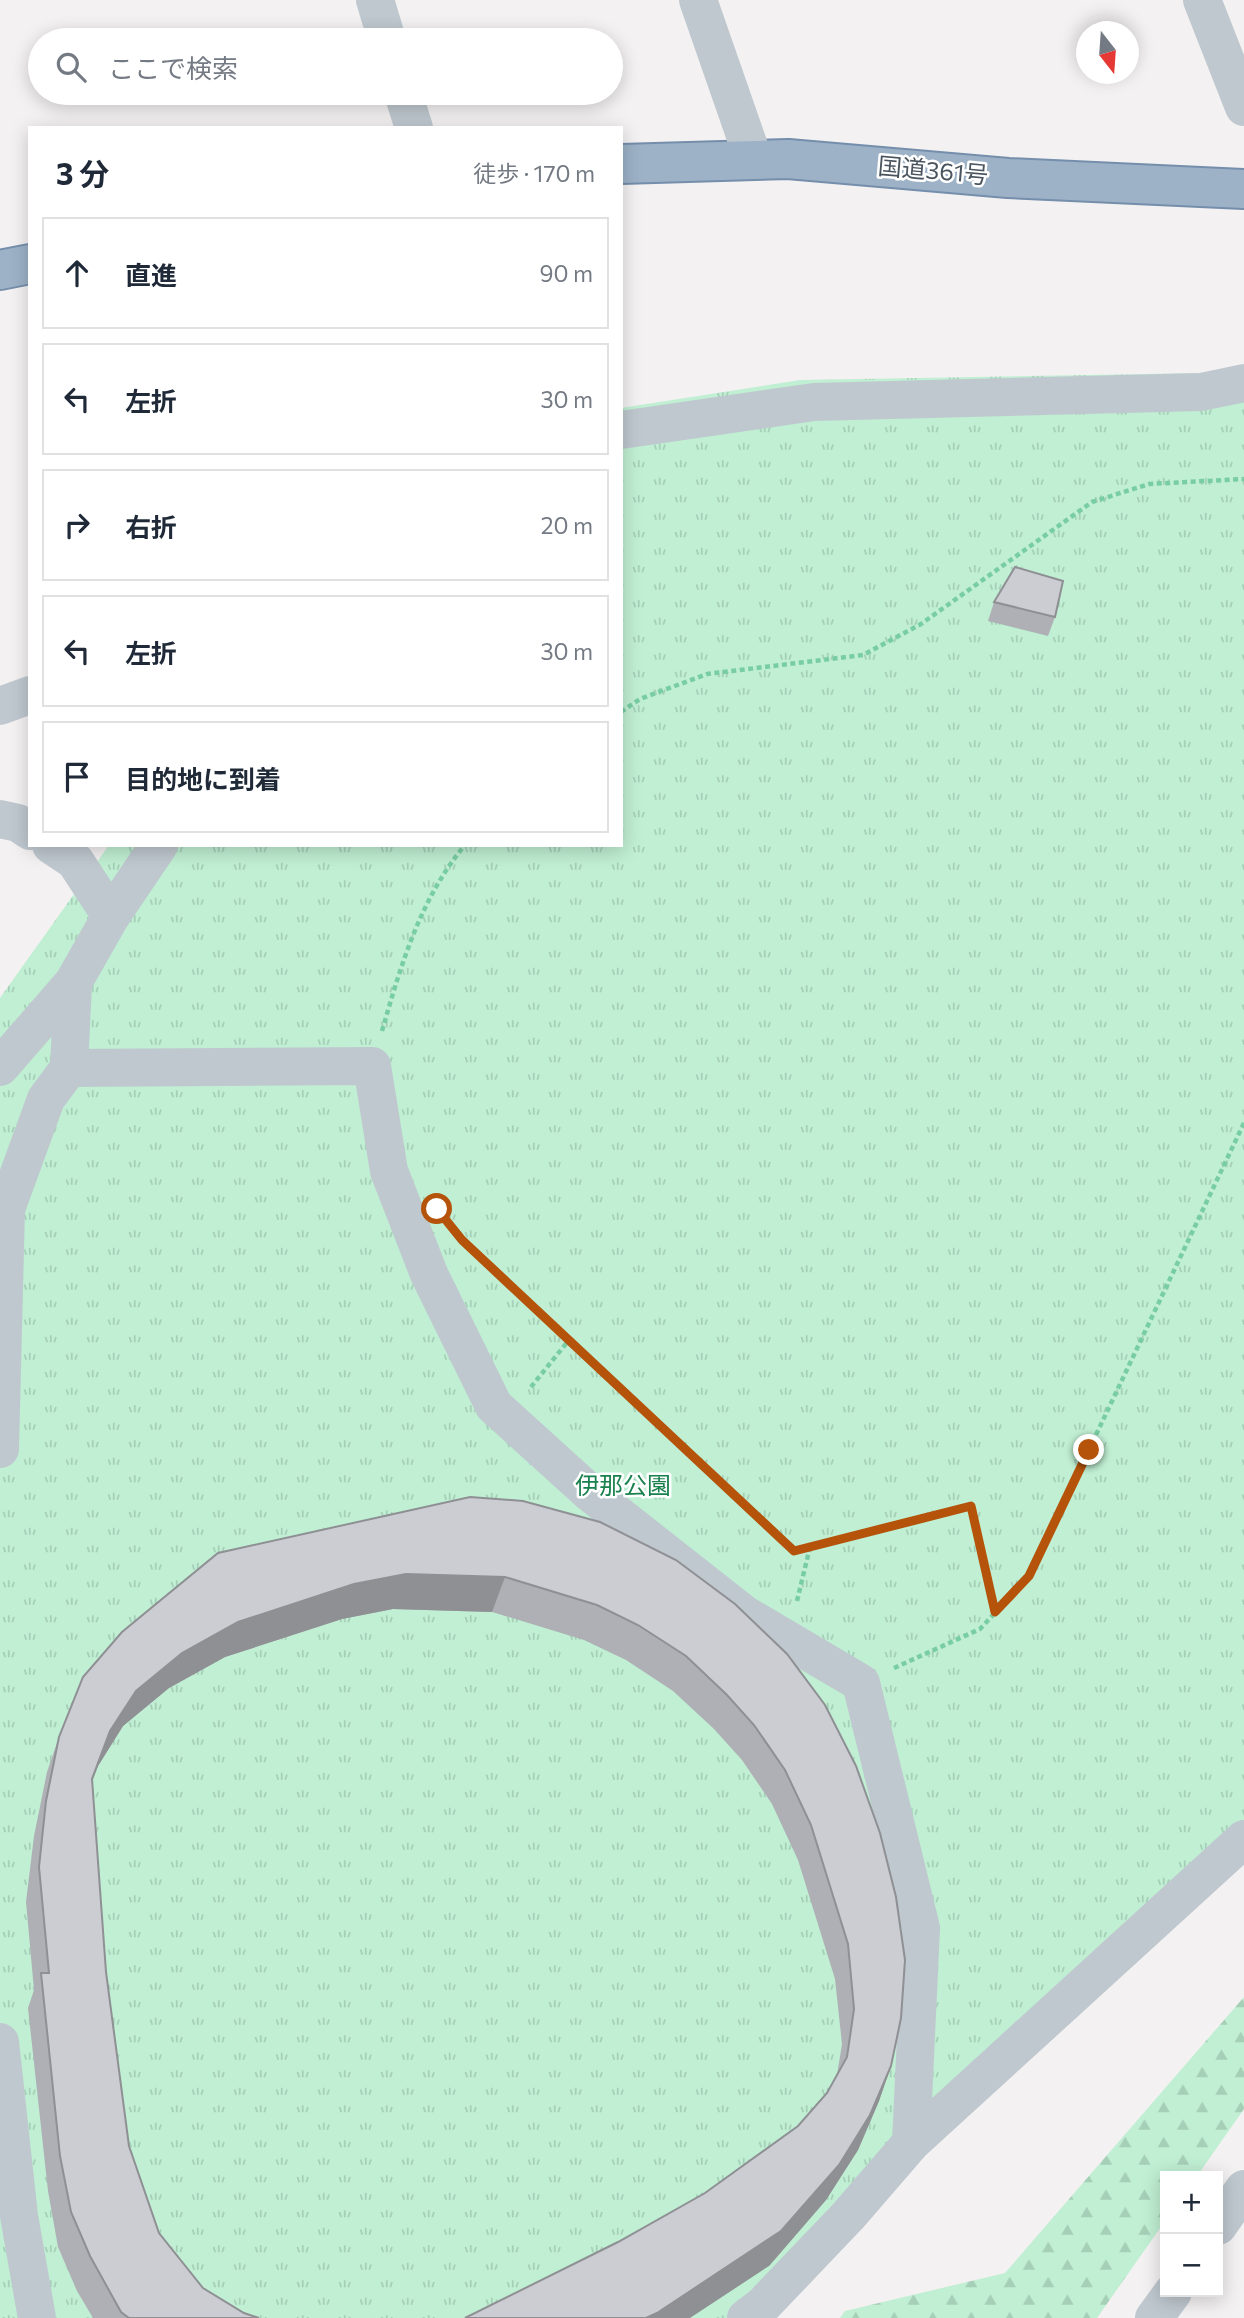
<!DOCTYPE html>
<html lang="ja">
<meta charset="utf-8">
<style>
:root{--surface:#fff;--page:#f6f6f7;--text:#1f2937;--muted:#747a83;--line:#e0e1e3}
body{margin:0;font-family:Commissioner,"Noto Sans JP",sans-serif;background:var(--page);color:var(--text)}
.controls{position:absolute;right:21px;bottom:21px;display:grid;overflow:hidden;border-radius:0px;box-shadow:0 4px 18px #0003}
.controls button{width:63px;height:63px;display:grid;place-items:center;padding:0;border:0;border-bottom:2px solid var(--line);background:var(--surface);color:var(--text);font:35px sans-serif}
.compass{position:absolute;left:1076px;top:21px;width:63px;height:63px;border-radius:50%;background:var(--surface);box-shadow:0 4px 18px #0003;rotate:163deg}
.stop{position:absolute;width:21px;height:21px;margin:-16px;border:5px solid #b45309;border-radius:50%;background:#fff}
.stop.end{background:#b45309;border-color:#fff;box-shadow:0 2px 7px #0008}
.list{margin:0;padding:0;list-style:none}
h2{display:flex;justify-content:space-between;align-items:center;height:91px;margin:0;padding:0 28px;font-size:30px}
h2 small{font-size:23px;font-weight:400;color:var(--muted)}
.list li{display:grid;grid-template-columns:46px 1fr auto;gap:21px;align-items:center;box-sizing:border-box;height:112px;margin:0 14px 14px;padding:0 14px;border:2px solid var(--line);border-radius:0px}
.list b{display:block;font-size:26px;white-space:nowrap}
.list em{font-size:23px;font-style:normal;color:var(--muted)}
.icon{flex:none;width:38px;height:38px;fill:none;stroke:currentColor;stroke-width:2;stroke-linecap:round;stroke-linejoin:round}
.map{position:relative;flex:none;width:1244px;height:2318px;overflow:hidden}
.search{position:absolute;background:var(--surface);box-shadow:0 4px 18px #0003;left:28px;top:28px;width:595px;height:77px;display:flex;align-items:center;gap:18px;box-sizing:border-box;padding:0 24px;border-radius:38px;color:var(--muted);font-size:26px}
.panel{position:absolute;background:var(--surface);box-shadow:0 4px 18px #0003;left:28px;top:126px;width:595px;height:721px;border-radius:0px}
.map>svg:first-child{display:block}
</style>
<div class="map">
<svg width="1244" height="2318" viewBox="0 0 1244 2318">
<defs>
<pattern id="forest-firs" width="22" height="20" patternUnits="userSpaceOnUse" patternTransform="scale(1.75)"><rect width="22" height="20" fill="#c0efd3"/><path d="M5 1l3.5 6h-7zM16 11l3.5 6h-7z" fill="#a6cfb8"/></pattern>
<pattern id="park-tufts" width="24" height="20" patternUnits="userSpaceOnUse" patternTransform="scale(1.75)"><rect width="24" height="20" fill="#c0efd3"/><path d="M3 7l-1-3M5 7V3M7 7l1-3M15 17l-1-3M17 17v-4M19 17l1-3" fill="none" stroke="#a6cfb8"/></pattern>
</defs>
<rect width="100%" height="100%" fill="#f3f1f1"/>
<!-- forest -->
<polygon fill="url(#forest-firs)" points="1244,1997 1244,2109 1197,2176 1165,2176 1165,2221 1097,2318 840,2318 845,2311 1005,2273"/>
<!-- park -->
<polygon fill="url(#park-tufts)" points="1244,366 1244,1838 746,2318 0,2318 0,998 109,845 621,845 621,408 800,380 1202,373"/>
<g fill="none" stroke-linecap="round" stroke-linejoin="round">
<!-- trunk casing -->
<g stroke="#748eab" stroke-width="42">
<g id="trunk">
<polyline points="621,164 788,159 1008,178 1244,189"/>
<polyline points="0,270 30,264"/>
</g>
</g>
<!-- path -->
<g stroke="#78cda4" stroke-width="4.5" stroke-dasharray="5 3.5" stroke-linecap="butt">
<polyline points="621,712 640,699 707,674 863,655 921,624 1092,502 1149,484 1244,479"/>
<path d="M382 1031C401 965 420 899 465 845"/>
<polyline points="457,1233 794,1551 971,1506 995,1612"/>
<polyline points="531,1387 569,1340"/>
<polyline points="797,1601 810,1547"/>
<polyline points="894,1668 980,1629 1029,1576 1244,1123"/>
</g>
<!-- minor -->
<g stroke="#bfc8cf" stroke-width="38">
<polyline points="375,0 387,40"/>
<polyline points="698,0 753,158"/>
<polyline points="1202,0 1244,107"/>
<polyline points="403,93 414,128"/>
<polyline points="0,1067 73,983 111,916 159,845"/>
<polyline points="69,1068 372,1066 389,1171 429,1274 494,1406 589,1492 744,1614 861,1683 921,1928 911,2143"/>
<polyline points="0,1449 6,1209 46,1099 69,1068 73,983"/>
<polyline points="0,2042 19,2216 37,2318"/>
<polyline points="1218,2226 1244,2189"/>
<polyline points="1154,2318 1173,2292"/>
</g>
<!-- tertiary -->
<g stroke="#bfc8cf" stroke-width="38">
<polyline points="621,430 814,402 1201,392 1244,383"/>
<polyline points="0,706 30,695"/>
<polyline points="0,819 18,823 30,831"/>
<polyline points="51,845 75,861 111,916"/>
<polyline points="746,2318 763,2305 848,2216 911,2143 1244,1839"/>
</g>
<!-- trunk -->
<use href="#trunk" stroke="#9db2c7" stroke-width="38"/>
</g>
<!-- wall -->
<g fill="#afb0b5">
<polygon points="994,602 1055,617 1048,636 988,621"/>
<polygon points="470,1497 787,1654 891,2066 879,2101 858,2150 826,2200 769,2266 618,2242 705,2193 798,2126 827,2093 837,2075 842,2044 835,1979 798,1860 772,1804 742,1760 714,1729 673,1691 626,1660 584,1640 492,1612 393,1609 342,1619 225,1657 169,1688 123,1726 98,1766 92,1780 106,1972 129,2146 159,2233 203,2288 244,2313 259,2318 93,2318 77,2291 58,2247 48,2191 28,2008 34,1990 26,1902 34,1836 47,1772 59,1737"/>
</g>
<!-- shaded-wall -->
<g fill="#8e9094">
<polygon points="406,1574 505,1577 492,1612 393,1609 342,1619 225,1657 169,1688 123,1726 98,1766 80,1814 110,1731 136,1691 182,1653 238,1622 354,1584"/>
<polygon points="891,2066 879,2101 858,2150 826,2200 769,2266 690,2318 646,2318"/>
</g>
<!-- building -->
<g fill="#cbcdd3" stroke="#8e9094" stroke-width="2">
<polygon points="1015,567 1063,581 1055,617 994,602"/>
<polygon points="470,1497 523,1501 600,1522 676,1560 735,1604 787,1654 825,1705 856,1766 880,1833 896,1897 905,1960 901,2018 891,2066 870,2115 839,2165 781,2231 657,2313 646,2318 465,2318 618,2242 705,2193 798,2126 827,2093 847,2057 854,2009 848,1944 811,1825 785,1770 754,1725 727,1695 686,1656 638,1625 597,1605 505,1577 406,1574 354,1584 238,1622 182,1653 136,1691 110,1731 92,1779 106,1972 129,2146 159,2233 203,2288 244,2313 259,2318 129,2318 121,2312 90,2256 71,2212 60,2156 41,1973 49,1973 39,1867 46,1801 59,1737 83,1677 122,1632 218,1553"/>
</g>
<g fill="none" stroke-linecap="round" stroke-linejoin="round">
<!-- route -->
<polyline stroke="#b45309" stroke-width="9" points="437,1209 462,1240 794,1551 971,1506 995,1612 1029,1576 1089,1450"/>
</g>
<g text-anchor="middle" stroke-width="5" stroke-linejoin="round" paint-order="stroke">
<!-- street labels -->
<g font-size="24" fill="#49545e" stroke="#fff">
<text transform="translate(933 171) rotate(5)" y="8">国道361号</text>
</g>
<!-- park labels -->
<g font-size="24" fill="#18814d" stroke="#fff">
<text x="623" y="1494">伊那公園</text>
</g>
</g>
</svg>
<div class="controls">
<button>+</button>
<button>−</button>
</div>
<svg class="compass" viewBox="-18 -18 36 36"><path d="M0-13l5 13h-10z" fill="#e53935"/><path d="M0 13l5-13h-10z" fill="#747a83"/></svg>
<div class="stop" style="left:437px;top:1209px"></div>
<div class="stop end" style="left:1089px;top:1450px"></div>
<div class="search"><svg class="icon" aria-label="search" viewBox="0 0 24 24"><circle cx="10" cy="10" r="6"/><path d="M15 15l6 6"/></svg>ここで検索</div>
<section class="panel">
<h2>3 分<small>徒歩 · 170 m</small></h2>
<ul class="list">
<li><svg class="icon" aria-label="ahead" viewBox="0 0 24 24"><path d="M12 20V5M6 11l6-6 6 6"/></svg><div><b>直進</b></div><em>90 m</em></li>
<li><svg class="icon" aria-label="left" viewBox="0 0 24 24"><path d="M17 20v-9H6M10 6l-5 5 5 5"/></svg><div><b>左折</b></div><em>30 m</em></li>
<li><svg class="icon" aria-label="right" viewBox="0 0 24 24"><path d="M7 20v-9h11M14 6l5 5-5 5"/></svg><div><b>右折</b></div><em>20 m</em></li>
<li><svg class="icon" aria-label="left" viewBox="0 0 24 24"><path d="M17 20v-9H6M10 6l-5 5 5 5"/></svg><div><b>左折</b></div><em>30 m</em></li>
<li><svg class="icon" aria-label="arrive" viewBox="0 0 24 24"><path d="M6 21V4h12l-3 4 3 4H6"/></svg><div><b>目的地に到着</b></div></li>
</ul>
</section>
</div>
